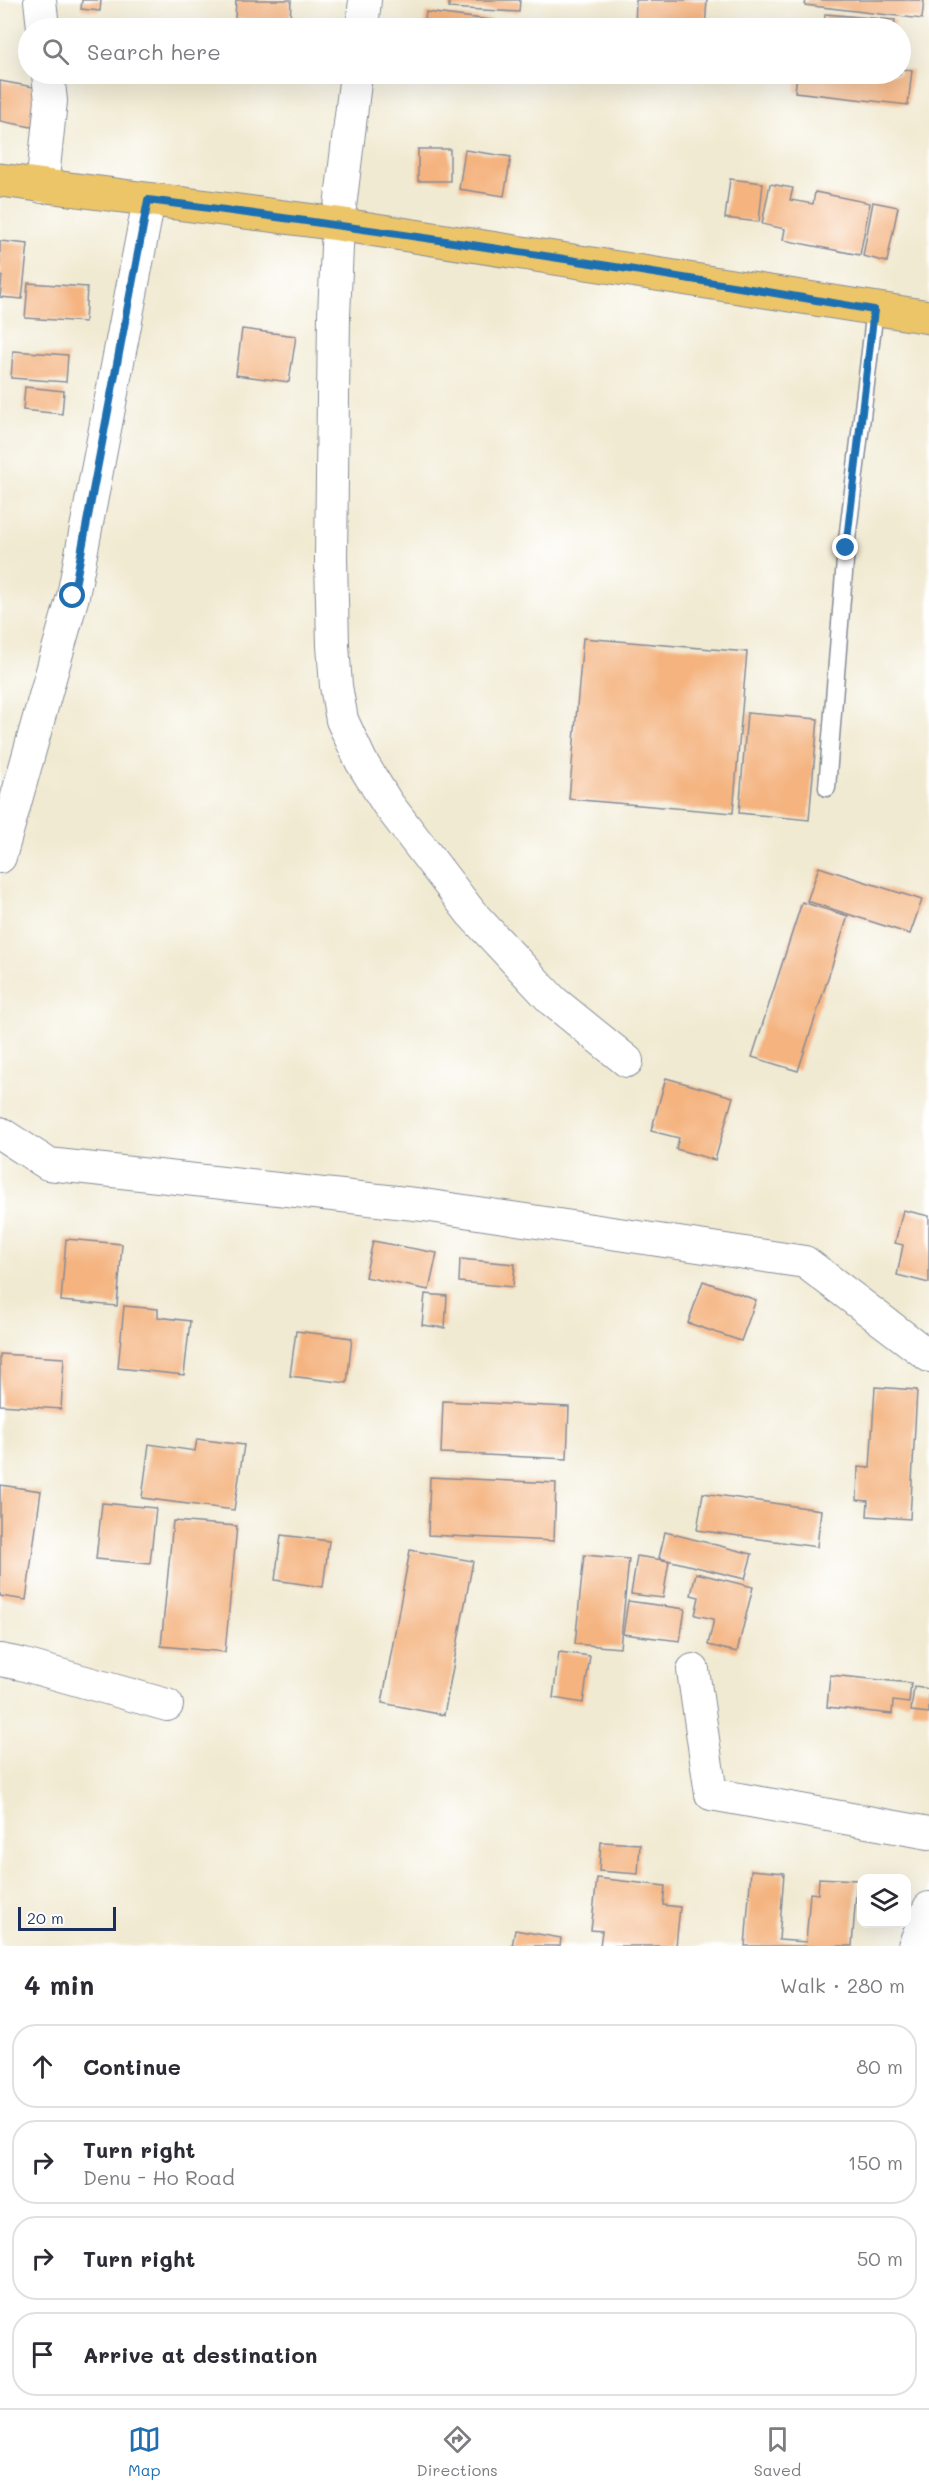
<!DOCTYPE html>
<meta charset="utf-8">
<style>
:root{--surface:#fff;--page:#f2f2f3;--text:#2b2b33;--muted:#7c7c81;--line:#e1e1e2;--accent:#1f6fb2}
body{margin:0;font-family:Mali,sans-serif;background:var(--page);color:var(--text)}
.controls{position:absolute;right:18px;bottom:18px;display:grid;overflow:hidden;border-radius:12px;box-shadow:0 6px 24px #0002}
.controls button{width:54px;height:54px;display:grid;place-items:center;padding:0;border:0;border-bottom:2px solid var(--line);background:var(--surface);color:var(--text);font:30px sans-serif}
.scale{position:absolute;left:18px;bottom:15px;width:98px;box-sizing:border-box;padding-left:6px;border:3px solid #1b2f5e;border-top:0;font-size:16px;line-height:21px;white-space:nowrap;color:#1b2f5e;-webkit-text-stroke:4px #fff;paint-order:stroke}
.stop{position:absolute;width:18px;height:18px;margin:-14px;border:4px solid #1f6fb2;border-radius:50%;background:#fff}
.stop.end{background:#1f6fb2;border-color:#fff;box-shadow:0 2px 6px #0008}
.list{margin:0;padding:0;list-style:none}
h2{display:flex;justify-content:space-between;align-items:center;height:78px;margin:0;padding:0 24px;font-size:26px}
h2 small{font-size:20px;font-weight:400;color:var(--muted)}
.list li{display:grid;grid-template-columns:39px 1fr auto;gap:18px;align-items:center;box-sizing:border-box;height:84px;margin:0 12px 12px;padding:0 12px;border:2px solid var(--line);border-radius:24px}
.list b{display:block;font-size:22px;white-space:nowrap}
.list p{margin:0;font-size:20px;white-space:nowrap;color:var(--muted)}
.list em{font-size:20px;font-style:normal;color:var(--muted)}
.icon{flex:none;width:33px;height:33px;fill:none;stroke:currentColor;stroke-width:2;stroke-linecap:round;stroke-linejoin:round}
.map{position:relative;flex:none;width:929px;height:1946px;overflow:hidden}
.search{position:absolute;background:var(--surface);box-shadow:0 6px 24px #0002;left:18px;right:18px;top:18px;height:66px;display:flex;align-items:center;gap:15px;box-sizing:border-box;padding:0 21px;border-radius:33px;color:var(--muted);font-size:22px}
.sheet{height:462px;background:var(--surface)}
nav{display:flex;justify-content:space-around;align-items:center;box-sizing:border-box;height:84px;border-top:2px solid var(--line);background:var(--surface);font-size:16px;color:var(--muted)}
nav a{display:grid;justify-items:center;gap:3px}
nav .on{color:var(--accent)}
.map>svg:first-child{display:block}
</style>
<div class="map">
<svg width="929" height="1946" viewBox="0 0 929 1946">
<rect width="100%" height="100%" fill="#fff"/>
<filter id="ink" filterUnits="userSpaceOnUse"><feTurbulence type="fractalNoise" baseFrequency=".0167" numOctaves="2"/><feDisplacementMap in="SourceGraphic" scale="12" xChannelSelector="R" yChannelSelector="G"/><feConvolveMatrix kernelMatrix="1 2 1 2 8 2 1 2 1" color-interpolation-filters="sRGB"/></filter>
<filter id="wash" filterUnits="userSpaceOnUse"><feTurbulence type="fractalNoise" baseFrequency=".008" numOctaves="4" result="noise"/><feDisplacementMap in="SourceGraphic" scale="24" xChannelSelector="R" yChannelSelector="G"/><feGaussianBlur stdDeviation="1.35" result="paint"/><feColorMatrix in="noise" values="0 0 0 0 0 0 0 0 0 0 0 0 0 0 0 0 0 1.4 0 .05"/><feComposite in="paint" operator="in"/></filter>
<g filter="url(#wash)">
<rect width="100%" height="100%" fill="#f1ead2"/>
<g id="blocks">
<!-- building -->
<g fill="#f4b37f">
<polygon points="82,0 101,0 100,11 81,9"/>
<polygon points="236,0 291,0 290,23 235,19"/>
<polygon points="449,0 520,0 519,12 449,8"/>
<polygon points="636,0 707,0 705,28 635,26"/>
<polygon points="806,0 924,0 922,19 805,5"/>
<polygon points="426,12 539,26 539,28 424,28"/>
<polygon points="825,14 895,20 894,28 824,28"/>
<polygon points="900,69 912,70 908,105 795,92 797,74 900,74"/>
<polygon points="687,74 726,74 725,79"/>
<polygon points="0,81 39,88 32,127 0,121"/>
<rect x="418" y="149" width="32" height="32"/>
<polygon points="465,150 511,157 504,196 459,189"/>
<polygon points="730,179 763,183 759,222 725,218"/>
<polygon points="770,184 793,188 790,200 813,204 815,192 870,203 860,255 783,240 785,229 762,224"/>
<polygon points="873,202 898,207 887,262 863,256"/>
<polygon points="0,241 28,244 22,299 0,297 2,276 0,276"/>
<polygon points="28,283 87,287 85,322 25,318"/>
<polygon points="242,329 296,336 289,382 236,375"/>
<polygon points="13,351 68,355 66,382 11,378"/>
<polygon points="25,387 64,391 62,414 23,410"/>
<polygon points="583,638 747,652 733,813 569,799"/>
<polygon points="747,713 818,719 809,820 739,813"/>
<polygon points="819,867 922,900 910,934 807,901"/>
<polygon points="802,902 848,916 798,1071 752,1057"/>
<polygon points="666,1078 733,1097 715,1160 676,1149 679,1138 651,1131"/>
<polygon points="903,1210 929,1216 929,1283 897,1275 903,1245 895,1243"/>
<polygon points="66,1239 122,1244 117,1306 61,1301"/>
<polygon points="373,1241 437,1253 429,1290 365,1277"/>
<polygon points="460,1259 515,1264 513,1287 459,1282"/>
<polygon points="703,1281 756,1300 741,1341 688,1323"/>
<polygon points="425,1294 447,1296 445,1328 422,1325"/>
<polygon points="124,1306 158,1309 158,1317 190,1321 184,1375 118,1368"/>
<polygon points="296,1331 352,1338 347,1383 290,1376"/>
<polygon points="0,1354 64,1358 61,1409 0,1405"/>
<polygon points="875,1387 917,1390 910,1519 867,1516 868,1501 857,1500 858,1467 870,1468"/>
<polygon points="443,1401 569,1407 567,1459 441,1453"/>
<polygon points="197,1439 244,1445 234,1510 142,1498 149,1444 195,1451"/>
<polygon points="430,1477 556,1483 554,1541 428,1535"/>
<polygon points="0,1485 41,1491 26,1600 0,1596"/>
<polygon points="703,1493 821,1510 817,1547 697,1530"/>
<polygon points="102,1503 156,1508 150,1564 96,1559"/>
<polygon points="173,1521 237,1526 225,1652 161,1646"/>
<polygon points="665,1532 752,1554 745,1579 659,1558"/>
<polygon points="281,1535 329,1541 323,1587 275,1580"/>
<polygon points="410,1550 473,1561 444,1715 382,1703"/>
<polygon points="584,1555 629,1559 620,1648 575,1644"/>
<polygon points="637,1556 669,1561 663,1598 631,1594"/>
<polygon points="696,1573 753,1587 737,1652 708,1645 714,1619 695,1615 699,1597 691,1595"/>
<polygon points="628,1601 685,1609 680,1641 623,1634"/>
<polygon points="559,1652 590,1656 583,1703 553,1698"/>
<polygon points="830,1675 911,1683 909,1703 893,1701 892,1714 827,1707"/>
<polygon points="914,1687 929,1689 929,1713 911,1711"/>
<polygon points="601,1842 640,1844 638,1874 599,1871"/>
<polygon points="751,1870 784,1873 779,1940 806,1942 810,1893 818,1894 819,1878 857,1880 852,1946 745,1946"/>
<polygon points="597,1878 665,1886 663,1905 680,1907 676,1946 600,1946 602,1931 591,1930"/>
<polygon points="515,1930 561,1938 560,1946 512,1946"/>
</g>
</g>
</g>
<g filter="url(#ink)">
<use href="#blocks" fill-opacity="0" stroke="#868c98" stroke-width="1.5"/>
<g fill="none" stroke-linecap="round" stroke-linejoin="round">
<!-- lane casing -->
<g stroke="#868c98" stroke-width="19">
<polyline id="lane" points="827,788 846,548 875,310"/>
</g>
<!-- street casing -->
<g stroke="#868c98" stroke-width="34">
<g id="street">
<polyline points="40,0 43,28"/>
<polyline points="362,28 365,0"/>
<polyline points="356,74 338,224 334,316 331,558 333,645 336,686 342,720 361,761 387,803 471,913 553,1001 627,1061"/>
<polyline points="42,187 51,101 48,74"/>
<polyline points="0,857 73,596 149,200"/>
<polyline points="0,1133 48,1164 424,1205 805,1262 929,1356"/>
<polyline points="0,1660 21,1664 167,1705"/>
<polyline points="693,1670 711,1794 929,1833"/>
<polyline points="914,1946 929,1908"/>
</g>
</g>
<!-- primary casing -->
<g stroke="#868c98" stroke-width="35">
<polyline id="primary" points="0,180 338,224 929,317"/>
</g>
<!-- lane -->
<use href="#lane" stroke="#fff" stroke-width="16"/>
<!-- street -->
<use href="#street" stroke="#fff" stroke-width="32"/>
<!-- primary -->
<use href="#primary" stroke="#ecc569" stroke-width="33"/>
</g>
</g>
<g fill="none" stroke-linecap="round" stroke-linejoin="round" filter="url(#ink)">
<!-- route -->
<path stroke="#1f6fb2" stroke-width="8" d="M73 596 148 200C391 231 633 268 874 310L846 548"/>
</g>
</svg>
<div class="controls">
<button><svg class="icon" aria-label="layers" viewBox="0 0 24 24"><path d="M12 4l9 5-9 5-9-5zM3 14l9 5 9-5"/></svg></button>
</div>
<div class="scale">20 m</div>
<div class="stop" style="left:73px;top:596px"></div>
<div class="stop end" style="left:846px;top:548px"></div>
<div class="search"><svg class="icon" aria-label="search" viewBox="0 0 24 24"><circle cx="10" cy="10" r="6"/><path d="M15 15l6 6"/></svg>Search here</div>
</div>
<section class="sheet">
<h2>4 min<small>Walk · 280 m</small></h2>
<ul class="list">
<li><svg class="icon" aria-label="ahead" viewBox="0 0 24 24"><path d="M12 20V5M6 11l6-6 6 6"/></svg><div><b>Continue</b></div><em>80 m</em></li>
<li><svg class="icon" aria-label="right" viewBox="0 0 24 24"><path d="M7 20v-9h11M14 6l5 5-5 5"/></svg><div><b>Turn right</b><p>Denu - Ho Road</p></div><em>150 m</em></li>
<li><svg class="icon" aria-label="right" viewBox="0 0 24 24"><path d="M7 20v-9h11M14 6l5 5-5 5"/></svg><div><b>Turn right</b></div><em>50 m</em></li>
<li><svg class="icon" aria-label="arrive" viewBox="0 0 24 24"><path d="M6 21V4h12l-3 4 3 4H6"/></svg><div><b>Arrive at destination</b></div></li>
</ul>
</section>
<nav>
<a class="on"><svg class="icon" aria-label="map" viewBox="0 0 24 24"><path d="M3 6l6-2 6 2 6-2v14l-6 2-6-2-6 2zM9 4v14M15 6v14"/></svg>Map</a>
<a><svg class="icon" aria-label="directions" viewBox="0 0 24 24"><path d="M12 3l9 9-9 9-9-9zM9 14v-3h6M13 9l2 2-2 2"/></svg>Directions</a>
<a><svg class="icon" aria-label="saved" viewBox="0 0 24 24"><path d="M7 4h10v16l-5-4-5 4z"/></svg>Saved</a>
</nav>
